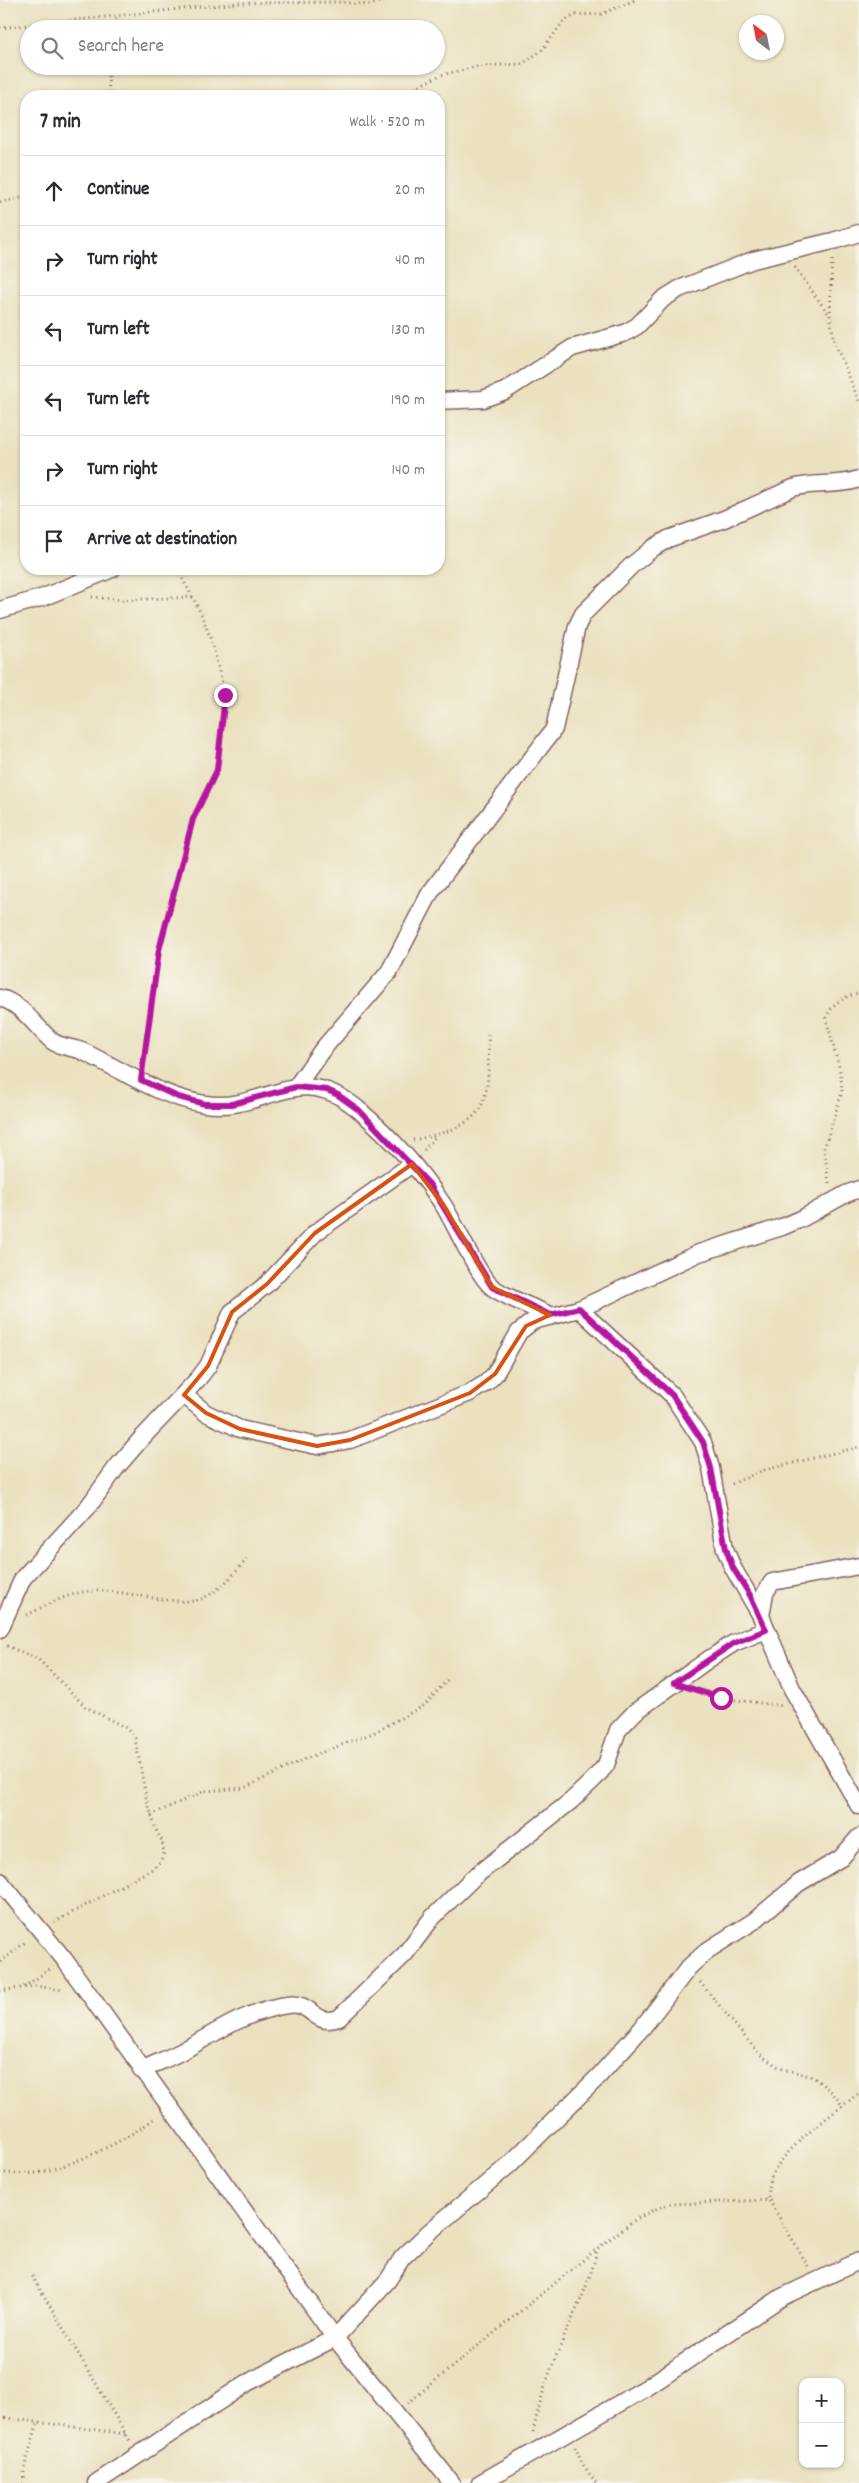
<!DOCTYPE html>
<meta charset="utf-8">
<style>
:root{--surface:#fff;--page:#f7f7f7;--text:#2b2b33;--muted:#7c7c81;--line:#e1e1e2}
body{margin:0;font-family:Dekko,sans-serif;background:var(--page);color:var(--text)}
.controls{position:absolute;right:15px;bottom:15px;display:grid;overflow:hidden;border-radius:10px;box-shadow:0 1px 4px #0004}
.controls button{width:45px;height:45px;display:grid;place-items:center;padding:0;border:0;border-bottom:1px solid var(--line);background:var(--surface);color:var(--text);font:25px sans-serif}
.compass{position:absolute;left:739px;top:15px;width:45px;height:45px;border-radius:50%;background:var(--surface);box-shadow:0 1px 4px #0004;rotate:328deg}
.stop{position:absolute;width:15px;height:15px;margin:-11px;border:4px solid #b5179e;border-radius:50%;background:#fff}
.stop.end{background:#b5179e;border-color:#fff;box-shadow:0 1px 5px #0008}
.list{margin:0;padding:0;list-style:none}
h2{display:flex;justify-content:space-between;align-items:center;height:65px;margin:0;padding:0 20px;font-size:21px}
h2 small{font-size:16px;font-weight:400;color:var(--muted)}
.list li{display:grid;grid-template-columns:32px 1fr auto;gap:15px;align-items:center;box-sizing:border-box;height:70px;padding:0 20px;border-top:1px solid var(--line)}
.list b{display:block;font-size:19px;white-space:nowrap}
.list em{font-size:16px;font-style:normal;color:var(--muted)}
.icon{flex:none;width:28px;height:28px;fill:none;stroke:currentColor;stroke-width:2;stroke-linecap:round;stroke-linejoin:round}
.map{position:relative;flex:none;width:859px;height:2483px;overflow:hidden}
.search{position:absolute;background:var(--surface);box-shadow:0 1px 4px #0004;left:20px;top:20px;width:425px;height:55px;display:flex;align-items:center;gap:12px;box-sizing:border-box;padding:0 18px;border-radius:28px;color:var(--muted);font-size:19px}
.panel{position:absolute;background:var(--surface);box-shadow:0 1px 4px #0004;left:20px;top:90px;width:425px;height:485px;border-radius:20px}
.map>svg:first-child{display:block}
</style>
<div class="map">
<svg width="859" height="2483" viewBox="0 0 859 2483">
<rect width="100%" height="100%" fill="#f7f3e8"/>
<filter id="ink" filterUnits="userSpaceOnUse"><feTurbulence type="fractalNoise" baseFrequency=".02" numOctaves="2"/><feDisplacementMap in="SourceGraphic" scale="10" xChannelSelector="R" yChannelSelector="G"/><feConvolveMatrix kernelMatrix="1 2 1 2 8 2 1 2 1" color-interpolation-filters="sRGB"/></filter>
<filter id="wash" filterUnits="userSpaceOnUse"><feTurbulence type="fractalNoise" baseFrequency=".0096" numOctaves="4" result="noise"/><feDisplacementMap in="SourceGraphic" scale="20" xChannelSelector="R" yChannelSelector="G"/><feGaussianBlur stdDeviation="1.12" result="paint"/><feColorMatrix in="noise" values="0 0 0 0 0 0 0 0 0 0 0 0 0 0 0 0 0 1.4 0 .05"/><feComposite in="paint" operator="in"/></filter>
<g filter="url(#wash)">
<rect width="100%" height="100%" fill="#eae1bf"/>
</g>
<g filter="url(#ink)">
<g fill="none" stroke-linecap="round" stroke-linejoin="round">
<!-- street casing -->
<g stroke="#82635f" stroke-width="19">
<g id="street">
<polyline points="439,401 483,399 505,391 572,348 625,333 637,326 663,299 679,289 753,260 833,241 859,233"/>
<polyline points="0,610 44,597 112,569"/>
<path d="M0 998C21 1003 36 1027 52 1041 61 1048 74 1047 84 1052 122 1070 162 1098 205 1104 266 1113 298 1058 359 1110 391 1137 421 1171 444 1206 455 1224 478 1276 492 1287 506 1298 533 1307 550 1315"/>
<path d="M296 1087 322 1050 389 972 430 893 554 729 577 626 583 614 631 566 653 548 668 539 724 519 793 488C814 481 838 487 859 479"/>
<polyline points="579,1309 672,1395 703,1442 711,1468 725,1549 733,1568 761,1616 792,1689 859,1806"/>
<polyline points="184,1395 206,1413 240,1429 317,1446 350,1440 470,1393 486,1383 495,1374 519,1332 533,1321 579,1309 699,1253 782,1227 801,1219 846,1194 859,1189"/>
<polyline points="761,1616 765,1593 772,1582 859,1566"/>
<polyline points="0,1629 23,1578 88,1507 116,1468 141,1439 198,1379 208,1366 232,1312 267,1284 315,1233 412,1164"/>
<polyline points="0,1881 64,1959 335,2338 452,2483"/>
<path d="M141 2070C156 2063 172 2057 186 2049 218 2031 250 2010 287 2005 314 2001 312 2027 339 2018L405 1954 432 1918 474 1877 571 1801 594 1779 606 1765 618 1730 635 1712 709 1659 734 1643 766 1630"/>
<polyline points="96,2483 247,2383 335,2338 388,2280 402,2258 428,2233 509,2165 597,2078 642,2028 689,1967 708,1950 754,1921 799,1883 841,1858 859,1837"/>
<polyline points="480,2483 646,2388 782,2297 859,2261"/>
</g>
</g>
<!-- path -->
<g stroke="#82635f" stroke-width="3" stroke-dasharray="1 4" stroke-linecap="butt">
<polyline points="0,28 238,3 341,2 370,5 385,0"/>
<polyline points="114,29 117,16"/>
<polyline points="108,66 109,96"/>
<polyline points="409,96 418,86 441,75 480,66 522,64 541,51 564,21 575,15 602,14 635,0"/>
<polyline points="0,202 26,197"/>
<polyline points="832,260 830,315 834,341 859,401"/>
<polyline points="795,267 829,315"/>
<polyline points="92,597 122,600 193,597"/>
<polyline points="143,1065 159,950 193,819 217,770 225,695 211,639 199,609 177,569"/>
<path d="M413 1140C489 1125 490 1106 488 1034"/>
<polyline points="424,1150 436,1136"/>
<path d="M829 1183 824 1149 842 1092 841 1075 826 1018C833 1002 843 997 859 993"/>
<polyline points="732,1484 764,1470 859,1447"/>
<path d="M27 1615C47 1605 68 1593 91 1591 119 1588 180 1608 201 1599 220 1591 234 1574 247 1559"/>
<polyline points="7,1646 38,1659 86,1707 126,1728 135,1738 146,1797 156,1830 162,1841 164,1853 160,1862 152,1869 55,1922"/>
<polyline points="696,1691 721,1698 783,1706"/>
<polyline points="151,1815 205,1791 244,1788 307,1758 373,1733 425,1705 447,1680"/>
<polyline points="0,1962 27,1941"/>
<polyline points="700,1982 759,2054 780,2068 813,2077 832,2092 843,2106"/>
<polyline points="24,1987 50,1969"/>
<polyline points="0,1991 35,1986 64,1990"/>
<path d="M0 2173C15 2173 32 2175 46 2171 81 2162 129 2139 156 2117"/>
<path d="M808 2266 769 2200C757 2163 834 2114 859 2093"/>
<polyline points="32,2276 130,2441"/>
<polyline points="408,2403 598,2248 635,2220 653,2210 670,2204 769,2200"/>
<polyline points="0,2417 126,2434"/>
<path d="M533 2432C539 2403 548 2374 560 2347 573 2314 590 2285 597 2250"/>
<polyline points="575,2447 582,2463 596,2483"/>
<polyline points="24,2483 24,2469 38,2422"/>
</g>
<!-- street -->
<use href="#street" stroke="#fff" stroke-width="16"/>
</g>
</g>
<g fill="none" stroke-linecap="round" stroke-linejoin="round" filter="url(#ink)">
<!-- route -->
<polyline stroke="#b5179e" stroke-width="6" points="225,695 217,770 193,819 159,950 141,1080 178,1097 205,1104 232,1104 296,1087 327,1090 338,1095 359,1110 430,1185 492,1287 550,1315 579,1308 672,1395 703,1442 711,1468 726,1549 733,1568 750,1595 766,1630 734,1643 674,1683 721,1698"/>
</g>
<!-- marked area -->
<path fill="none" stroke="#d8530f" stroke-width="4" stroke-linejoin="round" d="M412 1164 444 1206 492 1287 550 1315 526 1326 495 1374 470 1393 350 1440 317 1446 240 1429 206 1413 184 1395 208 1366 232 1312 267 1284 315 1233Z"/>
</svg>
<div class="controls">
<button>+</button>
<button>−</button>
</div>
<svg class="compass" viewBox="-18 -18 36 36"><path d="M0-13l5 13h-10z" fill="#e53935"/><path d="M0 13l5-13h-10z" fill="#7c7c81"/></svg>
<div class="stop" style="left:721px;top:1698px"></div>
<div class="stop end" style="left:225px;top:695px"></div>
<div class="search"><svg class="icon" aria-label="search" viewBox="0 0 24 24"><circle cx="10" cy="10" r="6"/><path d="M15 15l6 6"/></svg>Search here</div>
<section class="panel">
<h2>7 min<small>Walk · 520 m</small></h2>
<ul class="list">
<li><svg class="icon" aria-label="ahead" viewBox="0 0 24 24"><path d="M12 20V5M6 11l6-6 6 6"/></svg><div><b>Continue</b></div><em>20 m</em></li>
<li><svg class="icon" aria-label="right" viewBox="0 0 24 24"><path d="M7 20v-9h11M14 6l5 5-5 5"/></svg><div><b>Turn right</b></div><em>40 m</em></li>
<li><svg class="icon" aria-label="left" viewBox="0 0 24 24"><path d="M17 20v-9H6M10 6l-5 5 5 5"/></svg><div><b>Turn left</b></div><em>130 m</em></li>
<li><svg class="icon" aria-label="left" viewBox="0 0 24 24"><path d="M17 20v-9H6M10 6l-5 5 5 5"/></svg><div><b>Turn left</b></div><em>190 m</em></li>
<li><svg class="icon" aria-label="right" viewBox="0 0 24 24"><path d="M7 20v-9h11M14 6l5 5-5 5"/></svg><div><b>Turn right</b></div><em>140 m</em></li>
<li><svg class="icon" aria-label="arrive" viewBox="0 0 24 24"><path d="M6 21V4h12l-3 4 3 4H6"/></svg><div><b>Arrive at destination</b></div></li>
</ul>
</section>
</div>
